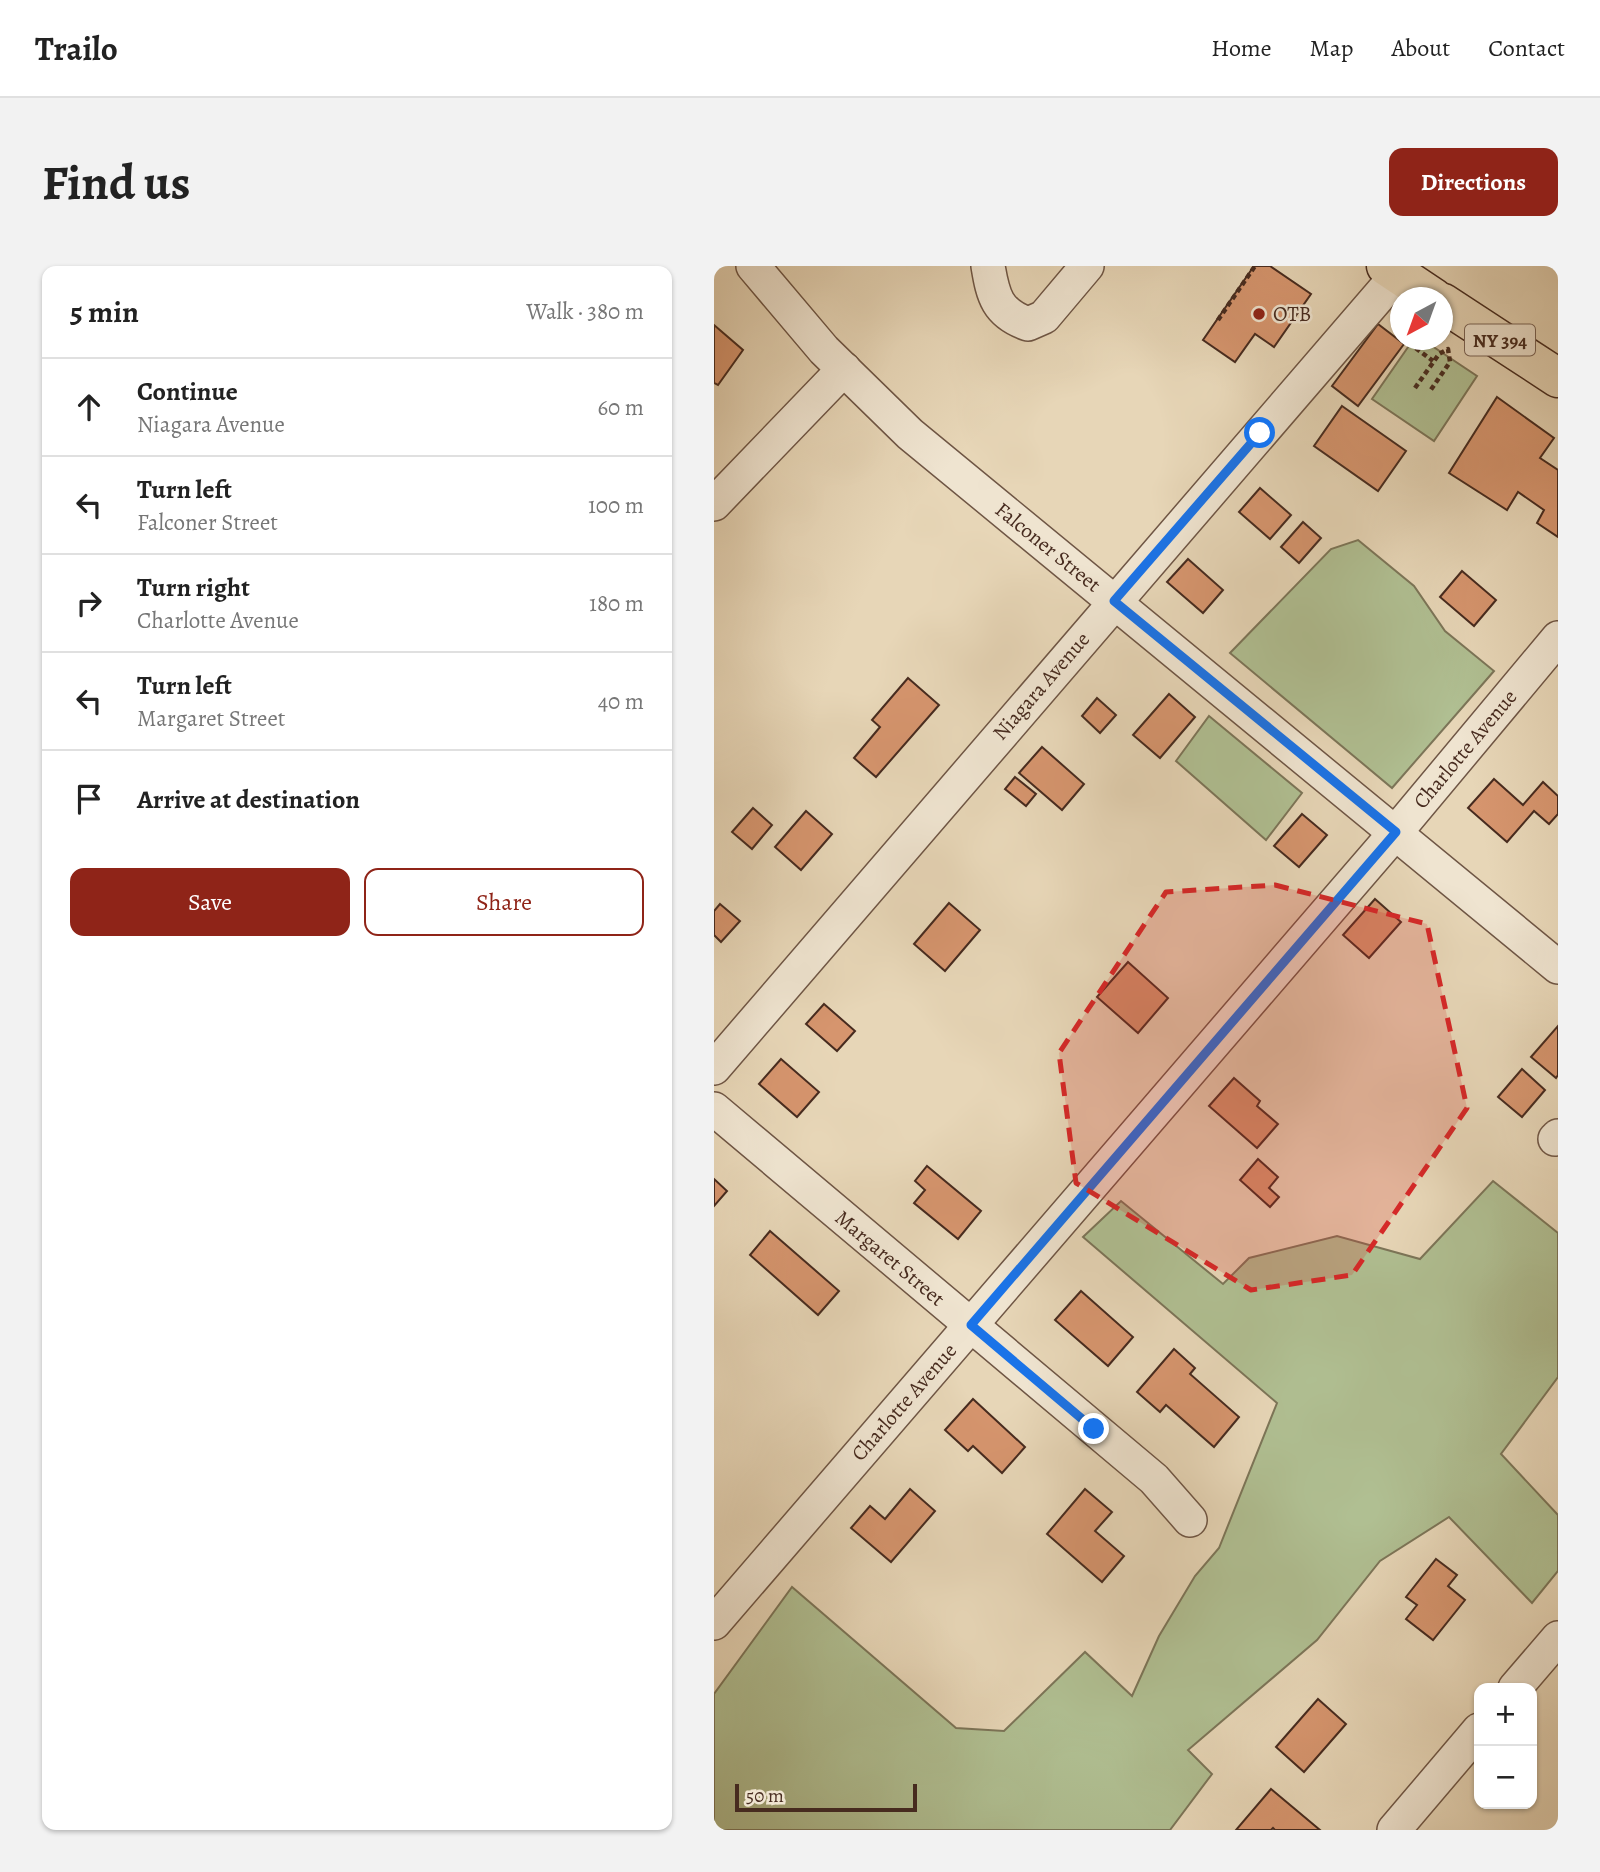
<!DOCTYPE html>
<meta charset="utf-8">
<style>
:root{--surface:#fff;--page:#f2f2f2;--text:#222;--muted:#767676;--line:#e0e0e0;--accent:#8f2418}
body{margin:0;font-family:Alegreya,serif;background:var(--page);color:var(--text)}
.controls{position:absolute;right:21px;bottom:21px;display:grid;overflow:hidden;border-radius:14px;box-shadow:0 2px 5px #0004}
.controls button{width:63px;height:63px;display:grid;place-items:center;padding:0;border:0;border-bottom:2px solid var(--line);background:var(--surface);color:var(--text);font:35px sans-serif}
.compass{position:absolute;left:676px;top:21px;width:63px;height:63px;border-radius:50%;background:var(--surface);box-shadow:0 2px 5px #0004;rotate:221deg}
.scale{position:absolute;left:21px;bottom:18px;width:182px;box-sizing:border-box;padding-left:7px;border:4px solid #472b1f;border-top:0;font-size:19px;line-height:24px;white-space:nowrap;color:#472b1f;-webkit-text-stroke:5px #efe4d0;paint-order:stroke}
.stop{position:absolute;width:21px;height:21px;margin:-16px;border:5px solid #1a73e8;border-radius:50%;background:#fff}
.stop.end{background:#1a73e8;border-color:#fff;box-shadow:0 2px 7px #0008}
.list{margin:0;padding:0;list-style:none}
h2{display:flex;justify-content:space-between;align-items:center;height:91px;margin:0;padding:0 28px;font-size:30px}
h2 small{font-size:23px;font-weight:400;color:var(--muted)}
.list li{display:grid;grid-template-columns:46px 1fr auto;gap:21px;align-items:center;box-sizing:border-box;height:98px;padding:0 28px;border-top:2px solid var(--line)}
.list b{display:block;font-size:26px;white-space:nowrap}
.list p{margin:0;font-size:23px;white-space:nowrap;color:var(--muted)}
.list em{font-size:23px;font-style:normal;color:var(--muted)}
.actions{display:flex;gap:14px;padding:21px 28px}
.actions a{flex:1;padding:16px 0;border:2px solid var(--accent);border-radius:14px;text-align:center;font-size:24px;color:var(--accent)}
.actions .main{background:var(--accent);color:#fff}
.icon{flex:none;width:38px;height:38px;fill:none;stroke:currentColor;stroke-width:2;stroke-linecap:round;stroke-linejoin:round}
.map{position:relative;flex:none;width:844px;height:1564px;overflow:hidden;border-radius:14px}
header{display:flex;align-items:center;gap:42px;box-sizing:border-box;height:98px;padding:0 35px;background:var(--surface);border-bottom:2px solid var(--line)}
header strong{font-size:33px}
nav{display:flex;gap:38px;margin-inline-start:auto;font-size:24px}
.intro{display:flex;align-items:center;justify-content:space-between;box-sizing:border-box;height:168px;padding:0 42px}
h1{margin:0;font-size:49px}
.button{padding:18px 32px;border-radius:14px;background:var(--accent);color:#fff;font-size:24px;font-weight:700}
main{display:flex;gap:42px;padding:0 42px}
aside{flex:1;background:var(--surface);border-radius:14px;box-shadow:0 2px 5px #0004}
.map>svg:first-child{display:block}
</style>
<header>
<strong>Trailo</strong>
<nav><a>Home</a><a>Map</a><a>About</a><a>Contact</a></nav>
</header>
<div class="intro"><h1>Find us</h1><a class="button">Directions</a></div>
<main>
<aside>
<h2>5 min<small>Walk · 380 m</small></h2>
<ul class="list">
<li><svg class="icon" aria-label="ahead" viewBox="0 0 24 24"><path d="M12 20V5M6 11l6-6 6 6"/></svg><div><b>Continue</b><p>Niagara Avenue</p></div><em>60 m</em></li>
<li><svg class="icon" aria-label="left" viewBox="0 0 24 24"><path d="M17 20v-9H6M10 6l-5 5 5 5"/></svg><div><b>Turn left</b><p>Falconer Street</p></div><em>100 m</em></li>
<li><svg class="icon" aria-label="right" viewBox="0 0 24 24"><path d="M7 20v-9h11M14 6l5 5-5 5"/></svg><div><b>Turn right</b><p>Charlotte Avenue</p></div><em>180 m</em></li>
<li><svg class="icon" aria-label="left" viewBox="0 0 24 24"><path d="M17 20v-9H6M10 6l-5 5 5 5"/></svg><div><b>Turn left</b><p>Margaret Street</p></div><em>40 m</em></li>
<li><svg class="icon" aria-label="arrive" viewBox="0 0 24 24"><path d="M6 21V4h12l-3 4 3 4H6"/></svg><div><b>Arrive at destination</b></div></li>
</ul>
<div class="actions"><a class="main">Save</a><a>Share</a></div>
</aside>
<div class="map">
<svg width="844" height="1564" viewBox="0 0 844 1564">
<rect width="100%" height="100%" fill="#e7d6b7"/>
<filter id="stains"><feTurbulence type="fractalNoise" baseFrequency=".00286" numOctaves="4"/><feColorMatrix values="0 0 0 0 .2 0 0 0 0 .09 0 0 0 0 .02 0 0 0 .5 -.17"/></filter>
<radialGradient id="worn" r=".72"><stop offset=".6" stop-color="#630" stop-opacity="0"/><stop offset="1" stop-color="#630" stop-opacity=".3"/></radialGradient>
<!-- green -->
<g fill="#b0bf92" stroke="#7c7558" stroke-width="2">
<polygon points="699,74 709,74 763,110 720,175 658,133"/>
<polygon points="644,274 700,320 731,365 780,405 678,522 516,387 617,283"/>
<polygon points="495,450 588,527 552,574 462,495"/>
<polygon points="779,915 844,967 844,1111 787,1188 844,1249 844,1305 818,1337 735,1251 666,1295 603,1374 474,1484 498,1508 456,1564 0,1564 0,1428 78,1321 242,1462 290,1465 371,1386 418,1430 445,1370 481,1310 505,1282 563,1137 369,971 407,935 509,1018 535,992 623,970 706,993"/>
</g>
<!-- building -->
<g fill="#d6956e" stroke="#472b1f" stroke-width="2">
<polygon points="540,0 556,0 597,28 560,81 541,68 521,96 489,74"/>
<polygon points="664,58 690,78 644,140 618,120"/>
<polygon points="0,59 29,84 4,119 0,117"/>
<polygon points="783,131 840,172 826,192 844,204 844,271 823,257 830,244 804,226 793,244 735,207"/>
<polygon points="628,140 692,185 664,225 600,180"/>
<polygon points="546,222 577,249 556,273 525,246"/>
<polygon points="589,256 607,272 585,297 567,281"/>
<polygon points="474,293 509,324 489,347 453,316"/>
<polygon points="748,305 782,334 760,360 726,331"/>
<polygon points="194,412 225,439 162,511 140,492 166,461 158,454"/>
<polygon points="455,428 481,451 446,492 419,469"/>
<polygon points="383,432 402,449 386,467 368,450"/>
<polygon points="328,481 370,518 348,544 305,507"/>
<polygon points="301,511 322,528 312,540 291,523"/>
<polygon points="780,513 809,539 829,516 844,530 844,548 835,558 820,545 793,576 754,542"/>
<polygon points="39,542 58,559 38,583 18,566"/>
<polygon points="92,545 118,568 87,604 61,581"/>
<polygon points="588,548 613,569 585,601 560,580"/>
<polygon points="661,633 687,656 655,692 629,669"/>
<polygon points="235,637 266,664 231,705 200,678"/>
<polygon points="6,638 26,655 7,676 0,669 0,645"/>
<polygon points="414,696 454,732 424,767 383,731"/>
<polygon points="110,738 141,765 123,785 92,758"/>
<polygon points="844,760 844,809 842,812 817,791"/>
<polygon points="67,793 105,826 83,851 45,818"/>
<polygon points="808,803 831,824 808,851 784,831"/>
<polygon points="520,812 546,835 543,840 564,858 543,882 495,840"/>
<polygon points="544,893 564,911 555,922 565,931 556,941 526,914"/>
<polygon points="213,900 267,945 244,973 200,937 211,924 201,915"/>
<polygon points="0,913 13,925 0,940"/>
<polygon points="56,965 125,1025 104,1049 36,989"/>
<polygon points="367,1025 419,1071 394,1100 341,1054"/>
<polygon points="460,1083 481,1102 476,1108 525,1151 500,1181 452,1139 446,1146 423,1126"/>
<polygon points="259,1133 311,1181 288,1207 259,1180 254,1185 231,1164"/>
<polygon points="196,1223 221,1245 177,1296 137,1262 156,1240 171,1253"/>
<polygon points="371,1223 398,1246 381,1265 410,1290 388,1316 333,1268"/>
<polygon points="722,1293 743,1309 734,1320 751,1334 719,1374 692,1353 703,1339 692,1331"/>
<polygon points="604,1433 632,1458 590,1506 562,1481"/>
<polygon points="557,1523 606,1564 561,1564 559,1562 557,1564 522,1564"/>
</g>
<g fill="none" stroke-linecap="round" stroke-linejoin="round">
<!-- minor casing -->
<g stroke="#6f5645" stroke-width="36">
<g id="minor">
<polyline points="39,0 110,84 196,168 844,701"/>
<path d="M274 0C279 30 283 47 314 58L330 51 373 0"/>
<polyline points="0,238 130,103"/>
<polyline points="0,802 684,8"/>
<polyline points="0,843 440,1213 476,1254"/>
<polyline points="841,873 844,870"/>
<polyline points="0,1357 682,566 844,372"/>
<polyline points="801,1422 844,1372"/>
<polyline points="680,1564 765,1464"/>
</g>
</g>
<!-- major casing -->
<g stroke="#472b1f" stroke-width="41">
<g id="major">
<polyline points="672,0 720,32"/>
<polyline points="729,37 844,112"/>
</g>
</g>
<!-- path -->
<g stroke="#472b1f" stroke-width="4.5" stroke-dasharray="5 3.5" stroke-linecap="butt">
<polyline points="504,54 541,0"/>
<polyline points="695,77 719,95"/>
<polyline points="701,122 725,88 734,83 736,96 716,125"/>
</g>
<!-- minor -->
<use href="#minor" stroke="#efe4d0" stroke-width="33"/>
<!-- major -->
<use href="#major" stroke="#e7d6b7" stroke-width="38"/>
</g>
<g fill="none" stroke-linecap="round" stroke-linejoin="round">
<!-- route -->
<polyline stroke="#1a73e8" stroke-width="9" points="380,1163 257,1059 682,566 400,335 546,167"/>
</g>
<!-- marked area -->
<path fill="#d62828" fill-opacity="0.2" stroke="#d62828" stroke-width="5" stroke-dasharray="14 9" stroke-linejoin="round" d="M561 619 713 658 753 842 638 1009 537 1024 362 917 345 787 452 626Z"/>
<!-- markers -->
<circle fill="#8f2418" stroke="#efe4d0" stroke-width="2.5" cx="545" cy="48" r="7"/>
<g text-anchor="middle" stroke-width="5" stroke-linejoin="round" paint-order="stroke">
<!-- shield labels -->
<rect fill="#efe4d0" stroke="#796254" stroke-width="2" x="751" y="58.5" width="70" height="31" rx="5"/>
<g font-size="19" font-weight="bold" fill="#472b1f">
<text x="786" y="81">NY 394</text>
</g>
<!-- poi labels -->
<g font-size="21" fill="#472b1f" stroke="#efe4d0" text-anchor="start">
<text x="559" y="55">OTB</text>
</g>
<!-- street labels -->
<g font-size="21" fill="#472b1f" stroke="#efe4d0">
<text transform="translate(334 281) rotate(39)" y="7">Falconer Street</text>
<text transform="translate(327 420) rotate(-49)" y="7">Niagara Avenue</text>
<text transform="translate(751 483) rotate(-50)" y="7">Charlotte Avenue</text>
<text transform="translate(176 992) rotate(40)" y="7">Margaret Street</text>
<text transform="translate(190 1136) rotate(-49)" y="7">Charlotte Avenue</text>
</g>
</g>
<rect width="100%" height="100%" filter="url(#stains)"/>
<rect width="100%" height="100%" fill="url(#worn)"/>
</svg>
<div class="controls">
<button>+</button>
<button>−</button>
</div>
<svg class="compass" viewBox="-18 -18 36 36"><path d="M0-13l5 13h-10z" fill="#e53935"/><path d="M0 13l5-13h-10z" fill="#767676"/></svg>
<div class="scale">50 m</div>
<div class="stop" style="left:546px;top:167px"></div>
<div class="stop end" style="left:380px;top:1163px"></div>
</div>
</main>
